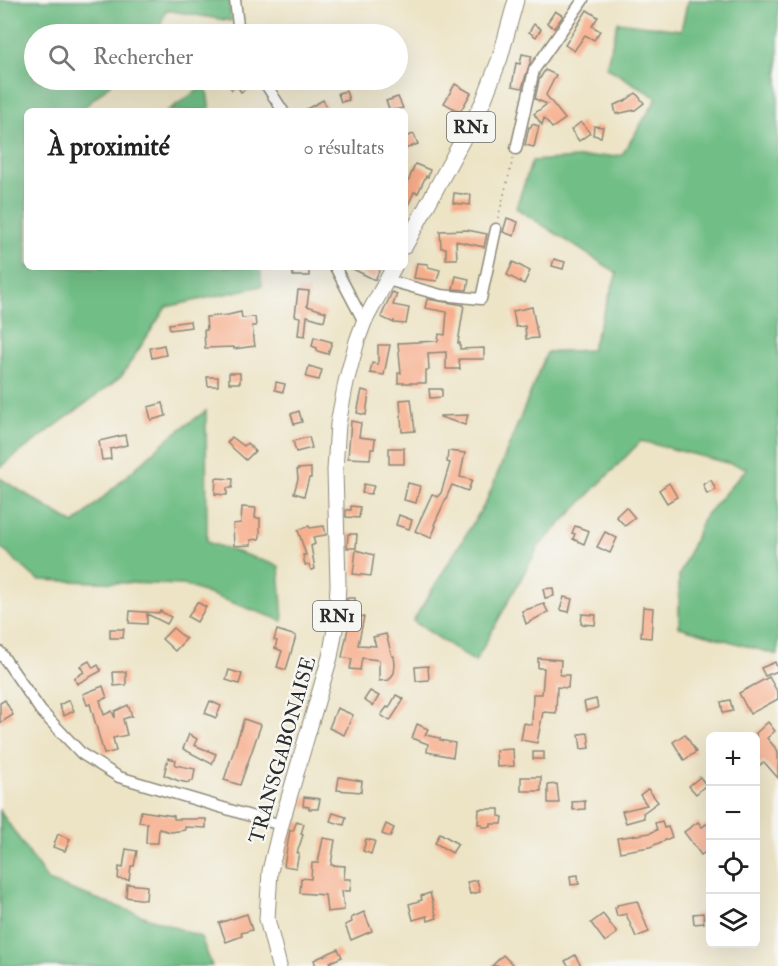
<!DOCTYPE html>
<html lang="fr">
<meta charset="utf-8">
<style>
:root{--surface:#fff;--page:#f2f2f2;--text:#222;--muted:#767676;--line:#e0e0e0}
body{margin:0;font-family:"IM FELL Double Pica",serif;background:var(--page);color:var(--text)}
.controls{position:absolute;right:18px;bottom:18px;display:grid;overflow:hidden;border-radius:9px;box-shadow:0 6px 24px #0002}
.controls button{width:54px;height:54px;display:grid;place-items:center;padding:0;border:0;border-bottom:2px solid var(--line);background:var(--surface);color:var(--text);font:30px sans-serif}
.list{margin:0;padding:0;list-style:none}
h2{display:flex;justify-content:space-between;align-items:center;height:78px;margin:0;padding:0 24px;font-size:26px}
h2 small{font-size:20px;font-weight:400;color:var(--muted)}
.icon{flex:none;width:33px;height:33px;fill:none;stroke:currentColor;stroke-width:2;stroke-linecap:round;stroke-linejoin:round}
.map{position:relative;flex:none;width:778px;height:966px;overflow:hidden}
.search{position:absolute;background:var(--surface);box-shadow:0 6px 24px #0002;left:24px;top:24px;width:384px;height:66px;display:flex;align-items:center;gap:15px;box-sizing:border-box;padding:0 21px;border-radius:33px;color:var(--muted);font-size:22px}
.panel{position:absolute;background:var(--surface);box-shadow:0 6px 24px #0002;left:24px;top:108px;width:384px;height:162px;border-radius:9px}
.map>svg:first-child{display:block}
</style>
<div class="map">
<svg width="778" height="966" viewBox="0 0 778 966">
<rect width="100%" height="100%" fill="#f6f6f2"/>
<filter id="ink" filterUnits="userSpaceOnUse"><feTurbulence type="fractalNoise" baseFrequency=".0167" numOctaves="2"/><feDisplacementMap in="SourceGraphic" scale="12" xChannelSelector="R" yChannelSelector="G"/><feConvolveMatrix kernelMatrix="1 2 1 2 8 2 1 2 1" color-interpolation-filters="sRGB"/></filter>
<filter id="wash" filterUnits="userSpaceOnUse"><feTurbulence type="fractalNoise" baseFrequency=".008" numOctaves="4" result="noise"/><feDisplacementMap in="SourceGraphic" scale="24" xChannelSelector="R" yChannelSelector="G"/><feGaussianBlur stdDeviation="1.35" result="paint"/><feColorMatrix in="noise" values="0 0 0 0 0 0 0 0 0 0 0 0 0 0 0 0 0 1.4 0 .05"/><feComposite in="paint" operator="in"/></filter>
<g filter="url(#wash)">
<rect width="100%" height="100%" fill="#ede4c6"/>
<!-- forest -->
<g fill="#71be86" stroke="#4e7458" stroke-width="1.5">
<polygon points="0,0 229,0 231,21 166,10 157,34 34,34 34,80 115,80 80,111 27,111 27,267 260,267 262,286 166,307 121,377 0,467"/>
<polygon points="688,0 778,0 778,655 679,627 679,576 704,517 747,468 641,441 539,546 475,662 413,621 486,502 547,352 591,350 617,273 516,208 532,161 622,155 657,98 606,67 618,22 681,30"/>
<polygon points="206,85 210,111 167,111"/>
<polygon points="206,411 207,542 279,566 283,621 184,585 38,580 0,547 0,478 74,524 172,435"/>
<polygon points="0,811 48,881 201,937 212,966 0,966"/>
</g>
<g id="blocks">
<!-- building -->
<g fill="#f8ad8b">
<polygon points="587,10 598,17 592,26 600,31 594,40 585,35 574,51 565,45"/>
<polygon points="555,11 563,16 554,28 547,23"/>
<polygon points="534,24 541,29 536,37 529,32"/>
<polygon points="522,54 532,56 522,88 512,86 516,63 520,64"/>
<polygon points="545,70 556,75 546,95 565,119 552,128 544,118 542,125 534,114 547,104 535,99 539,80"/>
<polygon points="226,80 248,80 246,81 250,86 241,92 237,86 232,90"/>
<polygon points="455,84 471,93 460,112 444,103"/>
<polygon points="346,91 349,100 341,102 338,93"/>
<polygon points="636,93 644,103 635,110 616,114 614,105 625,101"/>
<polygon points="398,97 403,108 390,111 386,101"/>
<polygon points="323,100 329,111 303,111"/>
<polygon points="581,122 590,133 579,141 571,130"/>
<polygon points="532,124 539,126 534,147 525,145 529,127 531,127"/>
<polygon points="594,126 603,127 601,137 593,135"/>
<polygon points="414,134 418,144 405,149 405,137"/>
<polygon points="415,164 430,170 428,177 426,176 418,193 414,192 405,213 405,190"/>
<polygon points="454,193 471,195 470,205 453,203"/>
<polygon points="507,218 518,222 514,236 503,232"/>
<polygon points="467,230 487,234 484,247 456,241 457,259 446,259 446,248 441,248 440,231"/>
<polygon points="554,259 565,262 563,269 552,266"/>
<polygon points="513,262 530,271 524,284 507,275"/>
<polygon points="417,263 428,264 428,267 440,270 437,281 414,278"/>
<polygon points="292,267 309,267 309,276 293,276"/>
<polygon points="349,267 381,267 375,280"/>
<polygon points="456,276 469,279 467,290 453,289"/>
<polygon points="298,290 309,291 307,306 326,312 324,321 307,316 305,336 298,335 300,317 295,316"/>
<polygon points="392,292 397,294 393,305 409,308 406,324 394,323 394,320 394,323 381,317"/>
<polygon points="427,299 464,305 458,343 460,343 460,349 484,348 484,359 459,359 460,369 446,369 446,352 428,353 429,370 426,370 426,383 398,383 398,373 401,373 398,343 438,341 439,334 445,335 447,312 425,308"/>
<polygon points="532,307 538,338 526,339 525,326 516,327 513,311"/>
<polygon points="241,312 242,318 255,317 256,326 252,326 255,346 234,349 234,347 205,348 204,330 207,330 206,317 228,315"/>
<polygon points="190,321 191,327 170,330 169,324"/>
<polygon points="314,337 332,342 328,354 317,351 317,348 312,346"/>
<polygon points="164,345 166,355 152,358 150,348"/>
<polygon points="378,345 390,345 384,375 370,373 372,363 378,364"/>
<polygon points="309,366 322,370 319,380 306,377"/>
<rect x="229" y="373" width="11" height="10"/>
<polygon points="207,377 218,377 218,386 208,386"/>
<polygon points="276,382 285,384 283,392 275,390"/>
<polygon points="429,389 442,389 442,397 430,398"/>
<polygon points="362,390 369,392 366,415 357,413"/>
<polygon points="411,399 415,431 402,432 400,400"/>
<polygon points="163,403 166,416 151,420 148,407"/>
<polygon points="299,411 302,422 294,424 291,414"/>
<polygon points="468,415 465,425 440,417 440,416"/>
<polygon points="351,421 361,423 359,437 375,439 374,449 371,449 370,459 348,458"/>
<polygon points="125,435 127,445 110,449 111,459 102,460 99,441"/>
<polygon points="232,437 244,446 247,443 255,451 246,460 227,443"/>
<polygon points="309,437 312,448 296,452 293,441"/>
<rect x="389" y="448" width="15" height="16"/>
<polygon points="448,451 465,453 460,477 472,480 468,491 452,485 434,525 436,526 431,538 415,531 432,494 437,497 441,493 450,463 447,462"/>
<polygon points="311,468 311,478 309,478 304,496 294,493 298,479 297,469"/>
<polygon points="216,478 233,479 232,488 227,488 227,495 215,494"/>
<polygon points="711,480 716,490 707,494 703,484"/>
<polygon points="408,483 420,486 416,503 404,500"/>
<polygon points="669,483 677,497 667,503 659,490"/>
<polygon points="364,484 374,486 371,494 362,493"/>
<polygon points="351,506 360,507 359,518 346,517 346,510 351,510"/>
<polygon points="242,507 256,508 255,518 260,518 260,537 259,539 251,540 251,545 234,546 233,524 241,523"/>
<polygon points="626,507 635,518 625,526 616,516"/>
<polygon points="399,515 412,520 409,529 396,525"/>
<polygon points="309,526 310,528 324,526 326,535 313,537 315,544 311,546 315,569 311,570 309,565 305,565 303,555 306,555 298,530"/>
<polygon points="575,526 589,531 584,544 573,539 575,534 572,533"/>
<polygon points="605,532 617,538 610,553 597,547"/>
<polygon points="348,534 357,534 356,548 347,548"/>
<polygon points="356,550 374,555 371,576 353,574"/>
<polygon points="553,588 554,596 545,598 543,589"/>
<polygon points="564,597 572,599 569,612 560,610"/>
<polygon points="347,598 355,598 355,609 347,608"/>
<polygon points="197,602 206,607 197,622 188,617"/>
<polygon points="544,604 548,612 526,624 522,611"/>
<polygon points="643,607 653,608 651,638 641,637"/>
<polygon points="130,611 159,613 160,611 171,617 167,624 147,614 147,624 129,623"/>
<polygon points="351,614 364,617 358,645 376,646 373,637 386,634 392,656 394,656 395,665 394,673 389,680 379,681 379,660 362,658 360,670 350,669 352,659 342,657"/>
<polygon points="582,614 596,615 595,625 581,624"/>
<polygon points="173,628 186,639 175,651 162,639"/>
<polygon points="110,629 124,629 123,638 110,638"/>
<polygon points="277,630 296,636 286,670 277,667 282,651 275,648 277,641 274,640"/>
<polygon points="538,658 561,660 560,675 569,675 568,688 557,687 556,713 543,712 537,743 521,740 524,723 532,725 533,694 542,694 544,668 538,668"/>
<polygon points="89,661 93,668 98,665 101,671 77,684 74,678 84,672 80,666"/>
<polygon points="775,662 778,671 765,676 761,668"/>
<polygon points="428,666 429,680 416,681 415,667"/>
<polygon points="229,670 242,674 239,684 226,680"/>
<polygon points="113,672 126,672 126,685 114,686"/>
<polygon points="769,677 778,693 778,699 750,714 739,693"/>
<polygon points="103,686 107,698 100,700 104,715 112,711 115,718 115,711 128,705 132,716 123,719 127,735 113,738 116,751 104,754 90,704 87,705 83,694"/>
<polygon points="370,691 379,696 373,706 364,700"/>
<polygon points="396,695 404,699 390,721 381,715 387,707 389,708"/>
<polygon points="596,699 598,708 586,711 584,702"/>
<polygon points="5,700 13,715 0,723 0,703"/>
<polygon points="69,700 74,711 64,716 59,705"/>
<polygon points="730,700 733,711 723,713 721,702"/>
<polygon points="210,701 221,706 216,718 205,713"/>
<polygon points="337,708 353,715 344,735 329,728"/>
<polygon points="244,719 261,725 240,785 224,780"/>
<polygon points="768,722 775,731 767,738 778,751 778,778 764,762 760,765 756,760 756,733"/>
<polygon points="417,724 428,729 425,735 440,738 440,740 455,743 453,757 427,752 428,744 412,738"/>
<polygon points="588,733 590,748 581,749 579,734"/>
<polygon points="189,734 197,739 194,745 216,754 212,764 183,749"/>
<polygon points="685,734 696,752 684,760 673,742"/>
<polygon points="513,749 514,766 497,767 496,750"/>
<rect x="533" y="752" width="11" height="7"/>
<polygon points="168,758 176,760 175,765 195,769 193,781 189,781 189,783 179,781 164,775"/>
<polygon points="339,777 362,781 361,792 337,790"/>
<rect x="521" y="777" width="20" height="14"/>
<polygon points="700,777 706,785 696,794 689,786"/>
<polygon points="557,784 559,803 548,803 548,785"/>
<polygon points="648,789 658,802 643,813 644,818 626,823 622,811 647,805 640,795"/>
<polygon points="304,797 320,799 318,809 309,809 309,807 303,806"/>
<polygon points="585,801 585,809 573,810 572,802"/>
<polygon points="479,809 499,809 499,816 503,817 502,824 491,824 491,827 482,827 482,824 478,824"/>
<polygon points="141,811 174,816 174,819 206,819 206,828 185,827 185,830 171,832 159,829 158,843 146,843 147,823 139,822"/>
<polygon points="333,813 346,817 344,825 330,821"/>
<polygon points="297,821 304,824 301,834 303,835 297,853 299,853 296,868 284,866 290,830 293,831"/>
<polygon points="662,821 664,828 668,827 672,837 650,847 620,852 617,838 650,833 657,830 655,823"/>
<polygon points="711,821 711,848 701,855 684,832 698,822 702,827"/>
<polygon points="386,824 394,828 390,837 382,834"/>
<polygon points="440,833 458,844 452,853 435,843"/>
<polygon points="58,834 70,839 65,851 53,847"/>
<polygon points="323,838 335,840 331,865 345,866 344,879 351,879 350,891 342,891 344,910 327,912 325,895 300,893 301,878 311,879 312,863 318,863"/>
<polygon points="366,839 375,841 371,854 363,851"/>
<polygon points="126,849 137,851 134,866 131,866 129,880 118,879 119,867 123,868"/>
<polygon points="578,875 579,884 571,885 570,876"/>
<polygon points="477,880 480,892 470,894 467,882"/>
<polygon points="127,884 147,886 146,900 126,897"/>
<polygon points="430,893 437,918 428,921 427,916 413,920 409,904 422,900 421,896"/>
<polygon points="637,901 649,932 636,937 626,914 617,916 615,908 617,907 617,905"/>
<polygon points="364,912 372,931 351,940 345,925 352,922 351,918"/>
<polygon points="703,913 704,923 694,924 693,914"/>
<polygon points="247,914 252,930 241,933 242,936 226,942 219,923"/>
<polygon points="603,914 617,933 605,942 591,923"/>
<polygon points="338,949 342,957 330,962 332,966 316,966 314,960"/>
<polygon points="503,955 514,966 492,966"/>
<polygon points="575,955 581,966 568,966 565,961"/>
</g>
</g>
</g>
<g filter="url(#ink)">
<use href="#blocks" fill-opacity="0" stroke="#8c8878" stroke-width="1.5"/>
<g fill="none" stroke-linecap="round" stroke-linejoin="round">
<!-- minor casing -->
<g stroke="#8c8878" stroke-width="13">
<g id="minor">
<polyline points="235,0 239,34"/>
<polyline points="263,80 283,111"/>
<polyline points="516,149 534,70 583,0"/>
<polyline points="335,267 364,322"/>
<polyline points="387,280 441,295 481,299 496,229"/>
<polyline points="0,652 41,711 82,754 119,777 281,825"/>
</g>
</g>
<!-- highway casing -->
<g stroke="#8c8878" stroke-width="17">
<g id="highway">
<polyline points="405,246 483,102 500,58 516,0"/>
<polyline points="279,966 267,919 270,871 281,825 330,657 336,624 338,584 335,470 338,424 346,382 357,341 364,322 394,267"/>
</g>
</g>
<!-- path -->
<polyline stroke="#8c8878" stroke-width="1.5" stroke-dasharray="1.5 4.5" stroke-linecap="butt" points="498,218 513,159"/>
<!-- minor -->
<use href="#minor" stroke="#fff" stroke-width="10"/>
<!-- highway -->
<use href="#highway" stroke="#fff" stroke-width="15"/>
</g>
</g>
<g text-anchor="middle" stroke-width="5" stroke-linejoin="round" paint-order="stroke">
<!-- shield labels -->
<g fill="#f6f6f2" stroke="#686867" stroke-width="1.5">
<rect x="447" y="112" width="48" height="30" rx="4.5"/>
<rect x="313" y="601" width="48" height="30" rx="4.5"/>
</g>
<g font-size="18" font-weight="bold" fill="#2b2b2b">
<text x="471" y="133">RN1</text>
<text x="337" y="622">RN1</text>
</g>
<!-- street labels -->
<g font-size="20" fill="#2b2b2b" stroke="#f6f6f2">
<text transform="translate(282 750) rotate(-74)" y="7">TRANSGABONAISE</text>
</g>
</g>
</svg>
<div class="controls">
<button>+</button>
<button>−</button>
<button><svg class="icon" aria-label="locate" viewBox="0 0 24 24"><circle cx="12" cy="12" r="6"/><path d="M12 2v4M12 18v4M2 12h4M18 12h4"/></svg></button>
<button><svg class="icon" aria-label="layers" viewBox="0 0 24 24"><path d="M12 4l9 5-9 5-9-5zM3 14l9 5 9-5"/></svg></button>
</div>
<div class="search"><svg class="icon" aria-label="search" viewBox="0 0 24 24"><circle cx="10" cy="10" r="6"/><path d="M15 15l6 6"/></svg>Rechercher</div>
<section class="panel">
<h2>À proximité<small>0 résultats</small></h2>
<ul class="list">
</ul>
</section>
</div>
